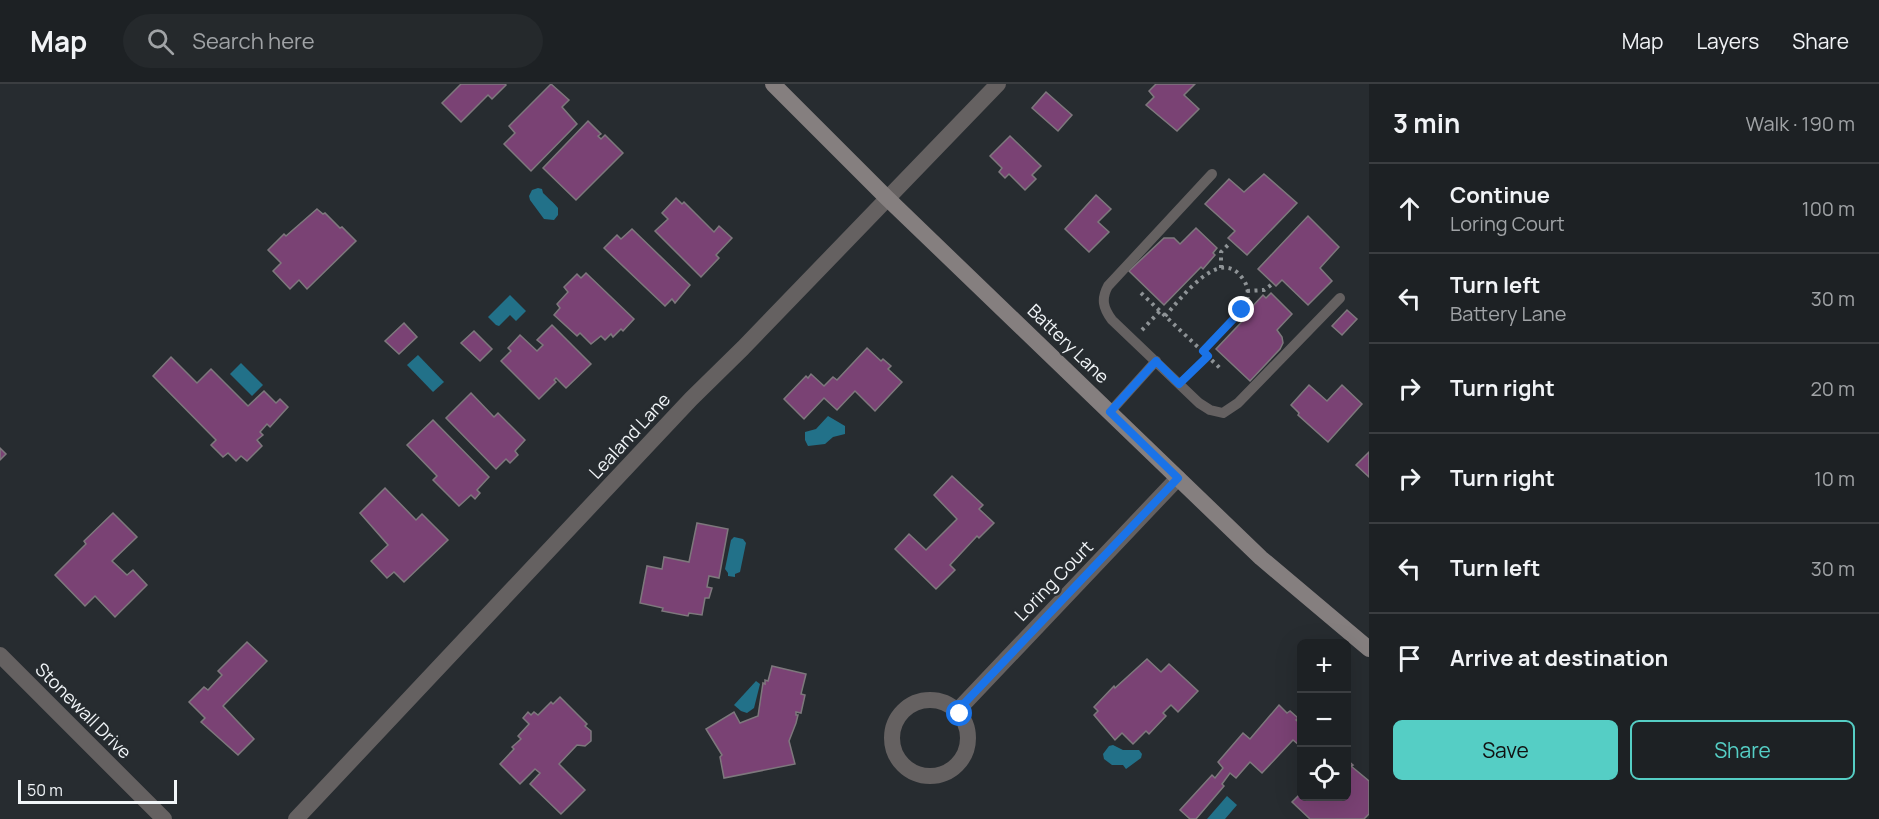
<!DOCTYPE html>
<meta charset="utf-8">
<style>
:root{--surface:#1d2124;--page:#25292c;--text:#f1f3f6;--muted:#a0a3a6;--line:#3b3e41;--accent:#55cec5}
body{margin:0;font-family:Manrope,sans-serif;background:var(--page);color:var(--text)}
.controls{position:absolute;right:18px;bottom:18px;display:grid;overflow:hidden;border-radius:9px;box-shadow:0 6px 24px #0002}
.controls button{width:54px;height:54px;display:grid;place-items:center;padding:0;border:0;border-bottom:2px solid var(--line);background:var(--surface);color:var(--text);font:30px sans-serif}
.scale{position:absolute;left:18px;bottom:15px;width:159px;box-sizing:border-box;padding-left:6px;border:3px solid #f1f5f8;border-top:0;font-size:16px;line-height:21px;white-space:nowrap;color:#f1f5f8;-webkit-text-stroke:4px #272c30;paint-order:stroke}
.stop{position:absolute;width:18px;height:18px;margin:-14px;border:4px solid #1a73e8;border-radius:50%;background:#fff}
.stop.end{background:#1a73e8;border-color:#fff;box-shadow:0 2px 6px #0008}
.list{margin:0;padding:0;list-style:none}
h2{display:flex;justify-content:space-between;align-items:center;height:78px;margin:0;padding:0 24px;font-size:26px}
h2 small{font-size:20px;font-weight:400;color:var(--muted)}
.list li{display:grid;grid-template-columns:39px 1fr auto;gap:18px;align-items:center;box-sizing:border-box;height:90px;padding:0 24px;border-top:2px solid var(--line)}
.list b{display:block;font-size:22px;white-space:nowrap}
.list p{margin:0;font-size:20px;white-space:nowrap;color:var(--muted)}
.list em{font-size:20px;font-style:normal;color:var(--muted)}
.actions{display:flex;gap:12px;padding:18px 24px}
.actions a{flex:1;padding:14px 0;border:2px solid var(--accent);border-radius:9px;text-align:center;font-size:21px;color:var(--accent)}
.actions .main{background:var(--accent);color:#111}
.icon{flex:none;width:33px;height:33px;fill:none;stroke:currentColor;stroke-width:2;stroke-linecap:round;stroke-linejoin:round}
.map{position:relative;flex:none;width:1369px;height:735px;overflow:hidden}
header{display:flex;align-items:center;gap:36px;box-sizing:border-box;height:84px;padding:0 30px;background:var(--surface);border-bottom:2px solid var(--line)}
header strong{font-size:28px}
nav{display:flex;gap:33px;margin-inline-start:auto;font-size:21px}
.search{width:420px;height:54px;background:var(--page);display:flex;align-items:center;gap:15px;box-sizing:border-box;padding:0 21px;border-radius:33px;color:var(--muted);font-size:22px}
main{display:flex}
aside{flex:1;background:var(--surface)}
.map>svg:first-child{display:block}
</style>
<header>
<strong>Map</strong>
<div class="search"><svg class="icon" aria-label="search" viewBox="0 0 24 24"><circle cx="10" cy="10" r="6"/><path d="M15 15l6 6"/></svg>Search here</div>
<nav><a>Map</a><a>Layers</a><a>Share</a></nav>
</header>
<main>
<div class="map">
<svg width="1369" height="735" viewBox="0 0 1369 735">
<rect width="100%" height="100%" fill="#272c30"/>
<!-- water -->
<g fill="#227189">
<path d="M538 104 542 105 543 109C547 113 554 119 558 124V131L554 136 544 135 530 116 529 112 532 106Z"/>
<polygon points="510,211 526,227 516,237 510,231 499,242 496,241 488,233"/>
<polygon points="418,271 444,298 433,308 407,281"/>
<polygon points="241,279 263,301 252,312 230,290"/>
<polygon points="828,332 845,342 845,350 833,353 825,360 808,362 805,356 805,348 816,345"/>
<polygon points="734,453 743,455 746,459 740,488 735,490 735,493 728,492 728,489 725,485 731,456"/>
<polygon points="756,597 760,600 754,624 747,629 741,627 734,621"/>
<polygon points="1113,661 1123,666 1139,666 1142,670 1141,674 1126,685 1123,681 1112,681 1104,675 1103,670 1109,662"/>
<polygon points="1227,712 1237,721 1225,735 1207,735"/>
</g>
<!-- building -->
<g fill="#7a4274" stroke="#7e787d" stroke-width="1.5">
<polygon points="461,0 505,0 506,1 492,15 488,11 461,38 442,19"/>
<polygon points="551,0 569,16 562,23 577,40 531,87 504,60 515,49 509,42"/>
<polygon points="1156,0 1195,0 1184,11 1199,25 1177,47 1146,21 1154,13 1149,7"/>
<polygon points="1046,8 1072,31 1058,47 1032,24"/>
<polygon points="588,37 601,50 598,52 601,55 605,51 623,69 576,116 543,84"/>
<polygon points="1010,52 1041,82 1032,91 1036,95 1025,106 1009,90 1005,94 999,88 1002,84 990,72"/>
<polygon points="1264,90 1297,119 1247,171 1228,154 1235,147 1205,120 1229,95 1244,108"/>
<polygon points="1096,111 1111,125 1098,138 1109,148 1089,168 1065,145"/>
<polygon points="676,114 682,120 684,118 714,148 719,142 732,154 716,171 719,174 701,193 655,147 668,135 662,129"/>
<polygon points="317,125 323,130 325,129 340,144 342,143 356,157 307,205 299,196 290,205 273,187 281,179 268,166 284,150 286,152"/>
<polygon points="1308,132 1339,163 1320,184 1332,197 1308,221 1282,196 1276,202 1258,185"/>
<polygon points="1196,144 1217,164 1213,169 1215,171 1203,185 1201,183 1164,221 1129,187 1164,154 1174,154 1180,160"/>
<polygon points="632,145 690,201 675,219 672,215 665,222 604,164 617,151 621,155"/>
<polygon points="586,189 634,235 623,247 621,245 613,253 611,250 605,256 601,252 591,260 580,249 577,252 554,231 560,224 557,220 568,208 564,203 577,190 581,194"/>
<polygon points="1271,209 1292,230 1277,246 1282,253 1283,259 1280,265 1250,297 1216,265 1252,227 1250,225 1263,211 1266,214"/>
<polygon points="1347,226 1357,235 1342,251 1332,242"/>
<polygon points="404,239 417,253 399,270 385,257"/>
<polygon points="552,241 591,280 566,304 556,294 554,296 556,298 539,315 501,277 511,267 508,264 520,251 537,267 543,261 537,256"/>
<polygon points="474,247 492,265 480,277 461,259"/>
<polygon points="867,264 881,277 883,275 891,282 888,285 902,298 875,327 855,307 837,326 824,314 804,335 784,315 806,292 808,294 811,290 824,302 833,293 837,296"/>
<polygon points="171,273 197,299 211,285 248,322 264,307 276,319 280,315 288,323 270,343 267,340 260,348 263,351 257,356 262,362 247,377 241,372 236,377 228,369 223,373 211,361 216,356 153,292"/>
<polygon points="1309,301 1327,317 1342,301 1362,320 1328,358 1298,331 1299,329 1291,321"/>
<polygon points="471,309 494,333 498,329 525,356 515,367 518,371 510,379 506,375 496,385 446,334"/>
<polygon points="433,336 489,393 477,406 480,409 475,415 471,411 459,422 433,396 437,392 407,361"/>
<polygon points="0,364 6,370 0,376"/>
<polygon points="1369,368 1369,393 1356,381"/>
<polygon points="952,392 983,421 979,425 994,439 979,454 977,452 950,481 955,486 936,505 895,465 909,450 926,466 957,435 934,411"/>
<polygon points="385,404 416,436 422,430 448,456 404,498 394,488 387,494 371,477 388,461 360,429"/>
<polygon points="113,429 137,453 112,477 127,491 133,486 147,501 115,533 95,512 85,522 55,491 86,460 84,457"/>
<polygon points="697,439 728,445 719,494 709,492 707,503 712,504 709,514 705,514 702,531 689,529 688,532 662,527 663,524 640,519 647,482 662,485 664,473 689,478"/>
<polygon points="247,558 267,577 223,622 254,655 238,671 201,638 205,634 189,618 204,603 208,606 222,591 218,587"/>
<polygon points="1147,575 1161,588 1169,580 1198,607 1178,628 1171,621 1163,629 1166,632 1149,650 1146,647 1133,660 1122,649 1115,656 1094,631 1098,627 1094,623 1114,602 1115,604"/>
<polygon points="772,582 806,590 801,610 805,611 801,629 796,628 796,631 798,631 796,639 789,657 795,680 724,694 720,673 722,671 706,645 734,628 740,639 758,632 763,599 765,600 765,596 768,597"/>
<polygon points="560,613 587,640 585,642 591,647 591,657 585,662 577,661 559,680 585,706 561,730 530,700 540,689 535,685 520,700 500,680 514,665 512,663 521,655 518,652 529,640 523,634 528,628 531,631 534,628 538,631 551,618 553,620"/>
<polygon points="1279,621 1287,629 1290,627 1298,634 1296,636 1302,641 1302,658 1299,661 1293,656 1262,689 1250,678 1236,694 1230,689 1222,700 1224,702 1196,735 1190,735 1180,726 1212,691 1215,694 1223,684 1218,678 1243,649 1250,655"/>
<polygon points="1346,675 1353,681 1351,682 1369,697 1369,730 1364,735 1310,735 1292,718 1302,708 1302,712 1346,712"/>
</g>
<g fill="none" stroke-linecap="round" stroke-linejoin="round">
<!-- path -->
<g stroke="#8e9396" stroke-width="4" stroke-dasharray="3 4.5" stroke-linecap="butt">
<polyline points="1221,184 1221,168 1229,160"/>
<polyline points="1247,207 1264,206 1271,201"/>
<polyline points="1141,209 1222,286"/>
<path d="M1165 232C1181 215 1220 160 1243 195 1249 203 1249 214 1245 222L1203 267"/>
<polyline points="1142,246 1160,227"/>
<polyline points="1188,291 1208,272"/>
</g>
<!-- service -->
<g stroke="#656161" stroke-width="10">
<path d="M1212 90 1108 202C1101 215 1103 224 1112 236L1199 319 1210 326 1223 329 1238 319 1340 214"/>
<polyline points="1110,328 1156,277"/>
</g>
<!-- minor -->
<g stroke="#656161" stroke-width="16">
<polyline points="0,571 164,735"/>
<circle cx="930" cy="654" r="38"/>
<polyline points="957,627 1178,394"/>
</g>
<!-- tertiary -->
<polyline stroke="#656161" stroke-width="16" points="296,735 691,315 743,264 998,0"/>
<!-- secondary -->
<polyline stroke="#857f7f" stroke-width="16" points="773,0 887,114 1261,474 1369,565"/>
</g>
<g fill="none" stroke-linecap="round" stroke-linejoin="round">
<!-- route -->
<polyline stroke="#1a73e8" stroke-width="8" points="960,630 957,627 1178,394 1110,328 1156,277 1179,300 1208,272 1203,267 1242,226"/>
</g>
<g text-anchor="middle" stroke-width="5" stroke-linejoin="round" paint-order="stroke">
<!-- street labels -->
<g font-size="18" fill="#f1f5f8" stroke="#272c30">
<text transform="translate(1068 260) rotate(44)" y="6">Battery Lane</text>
<text transform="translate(630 352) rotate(-47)" y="6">Lealand Lane</text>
<text transform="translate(1054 497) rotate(-46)" y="6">Loring Court</text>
<text transform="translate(83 627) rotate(45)" y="6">Stonewall Drive</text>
</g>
</g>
</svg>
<div class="controls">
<button>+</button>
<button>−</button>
<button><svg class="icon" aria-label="locate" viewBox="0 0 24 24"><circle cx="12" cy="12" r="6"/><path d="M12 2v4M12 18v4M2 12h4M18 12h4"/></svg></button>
</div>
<div class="scale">50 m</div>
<div class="stop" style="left:960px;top:630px"></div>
<div class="stop end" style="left:1242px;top:226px"></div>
</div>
<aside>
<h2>3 min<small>Walk · 190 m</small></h2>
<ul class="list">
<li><svg class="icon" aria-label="ahead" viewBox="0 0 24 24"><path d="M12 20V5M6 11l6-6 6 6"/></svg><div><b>Continue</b><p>Loring Court</p></div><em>100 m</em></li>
<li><svg class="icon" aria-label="left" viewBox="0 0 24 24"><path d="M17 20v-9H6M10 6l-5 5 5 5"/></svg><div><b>Turn left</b><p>Battery Lane</p></div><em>30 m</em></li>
<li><svg class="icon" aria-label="right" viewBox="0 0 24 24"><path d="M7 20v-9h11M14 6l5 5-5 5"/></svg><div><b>Turn right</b></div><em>20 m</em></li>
<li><svg class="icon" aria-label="right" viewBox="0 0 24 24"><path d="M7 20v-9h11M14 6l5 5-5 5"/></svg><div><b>Turn right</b></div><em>10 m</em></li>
<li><svg class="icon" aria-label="left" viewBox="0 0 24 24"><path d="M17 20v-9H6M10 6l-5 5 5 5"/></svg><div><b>Turn left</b></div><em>30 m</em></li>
<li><svg class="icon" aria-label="arrive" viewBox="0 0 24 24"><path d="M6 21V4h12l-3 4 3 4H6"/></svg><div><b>Arrive at destination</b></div></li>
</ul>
<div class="actions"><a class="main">Save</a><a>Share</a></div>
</aside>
</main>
